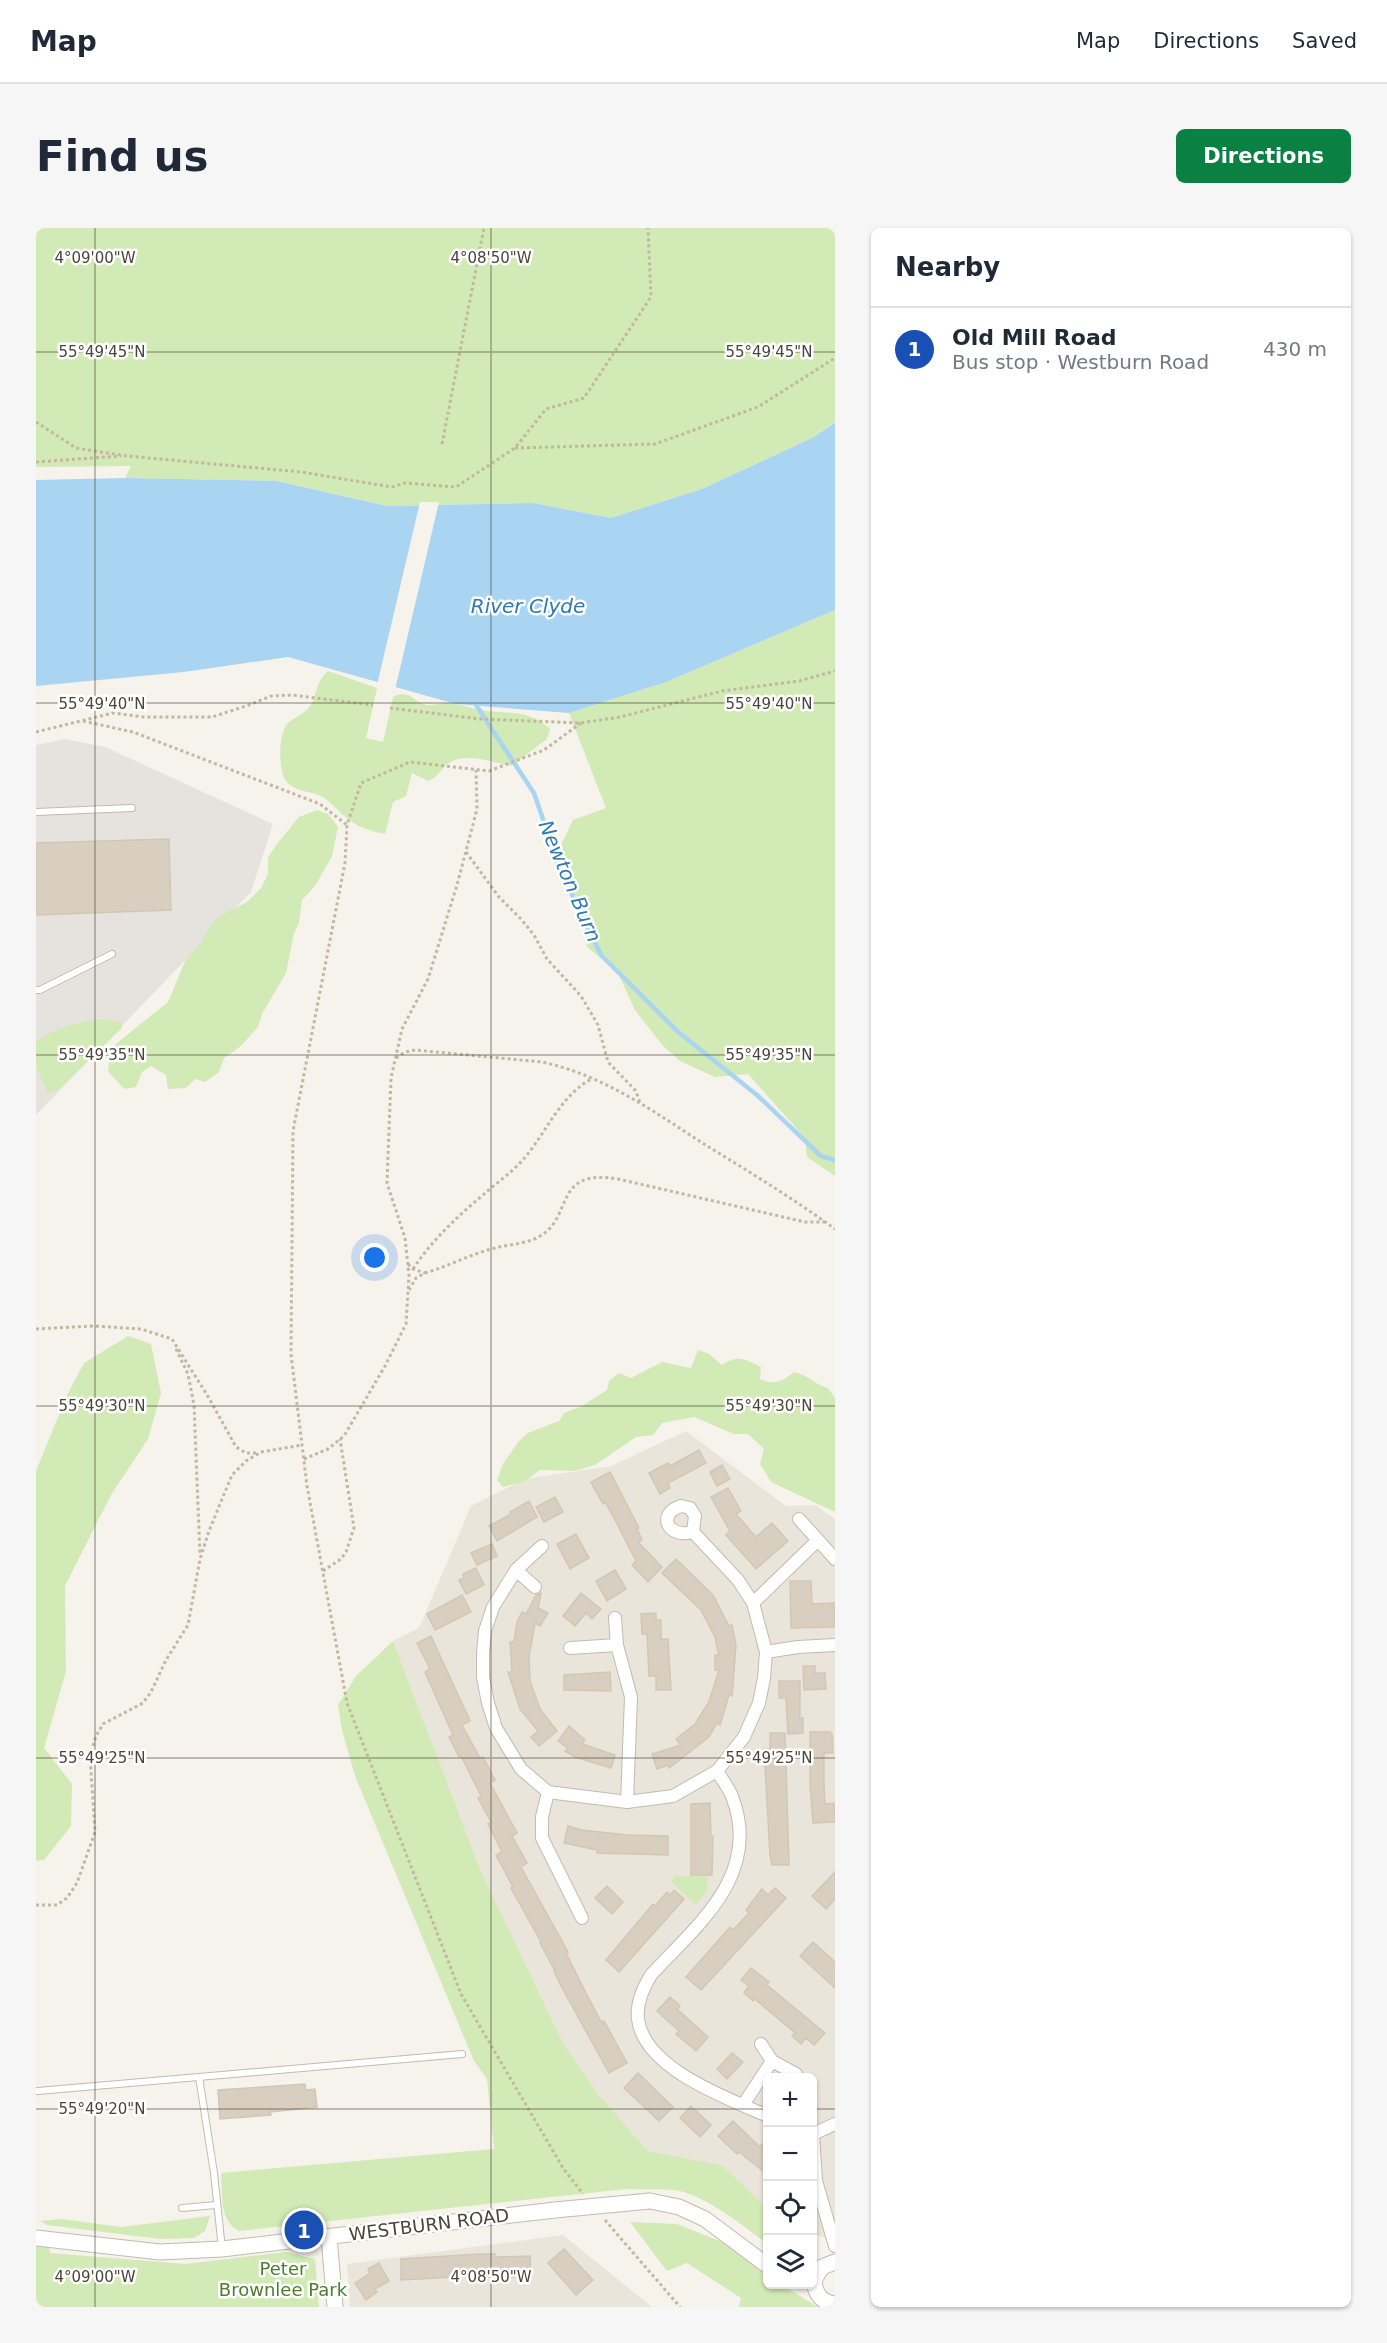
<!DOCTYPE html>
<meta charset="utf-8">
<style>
:root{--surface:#fff;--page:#f6f6f7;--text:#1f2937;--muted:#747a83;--line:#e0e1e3;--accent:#0b8043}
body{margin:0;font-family:"DejaVu Sans",sans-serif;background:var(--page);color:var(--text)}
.controls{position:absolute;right:18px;bottom:18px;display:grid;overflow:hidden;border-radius:9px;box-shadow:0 2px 4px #0004}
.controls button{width:54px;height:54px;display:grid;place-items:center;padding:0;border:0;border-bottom:2px solid var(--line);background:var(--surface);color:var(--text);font:30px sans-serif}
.you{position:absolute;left:339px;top:1030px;width:21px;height:21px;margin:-15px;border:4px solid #fff;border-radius:50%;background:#1a73e8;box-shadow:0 0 0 9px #1a73e833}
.badge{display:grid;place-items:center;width:39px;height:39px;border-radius:50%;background:var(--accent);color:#fff;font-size:20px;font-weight:700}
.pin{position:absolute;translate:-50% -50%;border:3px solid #fff;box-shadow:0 2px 6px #0006}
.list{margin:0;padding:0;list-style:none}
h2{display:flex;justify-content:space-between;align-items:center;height:78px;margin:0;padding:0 24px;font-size:26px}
h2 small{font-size:20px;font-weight:400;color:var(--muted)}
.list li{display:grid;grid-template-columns:39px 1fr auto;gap:18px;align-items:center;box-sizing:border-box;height:84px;padding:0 24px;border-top:2px solid var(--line)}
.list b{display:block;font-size:22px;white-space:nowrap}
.list p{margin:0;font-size:20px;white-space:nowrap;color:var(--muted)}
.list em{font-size:20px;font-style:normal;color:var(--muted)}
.icon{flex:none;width:33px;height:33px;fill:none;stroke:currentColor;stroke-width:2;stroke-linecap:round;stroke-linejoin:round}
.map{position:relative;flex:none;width:799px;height:2079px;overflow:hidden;border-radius:9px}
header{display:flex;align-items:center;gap:36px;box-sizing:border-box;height:84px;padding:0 30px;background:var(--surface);border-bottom:2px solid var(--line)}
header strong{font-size:28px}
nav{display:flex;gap:33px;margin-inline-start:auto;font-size:21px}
.intro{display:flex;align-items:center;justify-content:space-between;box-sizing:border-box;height:144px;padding:0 36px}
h1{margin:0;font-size:42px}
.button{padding:15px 27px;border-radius:9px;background:var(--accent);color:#fff;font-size:21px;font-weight:700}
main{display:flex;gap:36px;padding:0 36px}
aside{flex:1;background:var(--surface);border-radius:9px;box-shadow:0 2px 4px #0004}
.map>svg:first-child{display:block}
</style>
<header>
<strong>Map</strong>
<nav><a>Map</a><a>Directions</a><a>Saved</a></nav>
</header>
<div class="intro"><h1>Find us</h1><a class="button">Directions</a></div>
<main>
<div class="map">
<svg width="799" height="2079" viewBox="0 0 799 2079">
<rect width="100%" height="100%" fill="#f6f3ec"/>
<!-- residential -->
<g fill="#eae5da">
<polygon points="650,1203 750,1278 779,1277 799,1291 799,2013 777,2006 776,1850 732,1850 731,1980 686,1937 612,1923 562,1866 527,1815 444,1641 357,1413 383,1400 435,1278 489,1251 575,1238"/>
<polygon points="527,2007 616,2079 314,2079 311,2036"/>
</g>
<!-- industrial -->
<polygon fill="#e6e2dd" points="29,511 69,519 237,596 215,664 0,887 0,517"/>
<!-- green -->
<g fill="#d2eab5">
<polygon points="0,0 799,0 799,193 778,209 666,261 575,290 497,275 351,278 242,253 89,250 95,238 0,239"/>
<polygon points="799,382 799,948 771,929 769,910 712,846 679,849 644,833 627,818 599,782 581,743 551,719 548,693 533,655 525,617 537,592 570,580 533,485 630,454"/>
<path d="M292 443 341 460 330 510 347 514 357 469C374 460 377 474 390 477 397 478 406 475 413 475 424 476 434 480 445 482 473 487 491 480 514 501L511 511 475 538C456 534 430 524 413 535 404 541 404 548 392 553L376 545 370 568 357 574 349 606C318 600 313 592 291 572 280 562 261 566 250 553 242 542 242 505 252 495 259 489 272 484 276 475 282 461 280 454 292 443Z"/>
<polygon points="281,582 292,586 302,599 296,628 279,658 266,672 263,695 258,705 250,745 226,786 222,799 205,818 188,830 183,844 169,854 159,851 150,860 132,861 130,847 115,838 106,844 100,859 88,861 72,843 74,827 81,815 132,774 150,731 166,714 175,696 187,686 211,674 225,660 232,646 232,629 241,616 263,589"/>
<path d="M72 791 85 795 86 800 22 862 12 865 0 838V814C22 798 46 792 72 791Z"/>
<polygon points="92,1108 115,1116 125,1165 112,1211 75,1267 29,1358 30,1443 8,1520 36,1556 35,1598 8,1632 0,1633 0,1243 32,1165 48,1135"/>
<path d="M662 1122 673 1126 686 1137C701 1126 710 1131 725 1139L724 1151C738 1158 747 1153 758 1144 773 1147 777 1156 792 1160L799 1170V1284L735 1254 724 1236 728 1221 712 1206H698L658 1189 626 1195 617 1207 600 1209 559 1237 539 1243 504 1242 489 1253 467 1259 461 1252 467 1236 482 1214 492 1205 523 1193 528 1185 546 1178 571 1162 573 1153 583 1145 595 1150 626 1134 655 1140Z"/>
<path d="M357 1413 444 1641 527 1815 562 1866 612 1923 686 1937 731 1980V2016C708 1998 668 1966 638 1962 622 1961 606 1962 590 1961L203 2003C182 1992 187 1966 185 1945L458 1921 451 1851 438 1833 319 1548 306 1502 302 1477 320 1448Z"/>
<polygon points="640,1648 672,1648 671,1663 660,1677 635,1653"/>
<polygon points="174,1988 169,2003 158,2010 124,2011 11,1997 4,1993 26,1991 85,1999"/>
<polygon points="594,1994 641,1996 691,2016 731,2046 732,2056 746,2057 782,2079 703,2079 705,2070 651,2035 631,2043"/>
<polygon points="0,2017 13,2018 14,2025 150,2036 249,2024 279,2031 283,2079 0,2079"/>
</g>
<!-- water -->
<polygon fill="#a9d4f2" points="799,194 799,382 630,454 533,485 420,476 252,429 148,444 0,458 0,252 89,250 241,253 351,278 497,275 575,290 666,261 778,209"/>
<!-- pier -->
<polygon fill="#f6f3ec" points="384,274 403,274 359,462 341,457"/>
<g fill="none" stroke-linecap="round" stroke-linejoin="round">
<!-- stream -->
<polyline stroke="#a9d4f2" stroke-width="4.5" points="438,474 498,565 525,644 565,727 641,803 721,867 785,928 799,932"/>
</g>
<!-- building -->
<g fill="#d8cfc1" stroke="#d3c7b4" stroke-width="1.5">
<polygon points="133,611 135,682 0,687 0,615"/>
<polygon points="663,1222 670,1235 632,1255 634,1260 624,1266 613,1245 632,1235 634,1238"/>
<polygon points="686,1237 694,1251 681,1258 674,1244"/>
<polygon points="574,1244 603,1300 601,1301 606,1312 602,1314 626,1339 612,1354 596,1337 600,1333 578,1290 569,1274 567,1276 555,1254"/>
<polygon points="692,1260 705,1283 700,1286 720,1309 736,1295 752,1313 720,1341 690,1307 694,1303 675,1269"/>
<polygon points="519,1269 527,1284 508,1294 500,1279"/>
<polygon points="493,1273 501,1289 461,1313 453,1298 475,1286 474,1284"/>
<polygon points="540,1306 553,1330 534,1341 521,1316"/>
<polygon points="456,1316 461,1328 441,1337 435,1325"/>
<polygon points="640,1331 677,1367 693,1398 696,1397 700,1417 696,1468 693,1467 684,1497 681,1495 673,1509 633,1540 632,1537 621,1541 616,1526 645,1517 640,1511 659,1496 673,1474 683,1442 679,1442 679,1427 683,1428 679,1409 665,1382 626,1345"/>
<polygon points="440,1340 448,1357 430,1366 423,1352 428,1350 427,1346"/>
<polygon points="579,1342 590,1361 571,1373 560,1353"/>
<polygon points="754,1353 775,1353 776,1376 798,1375 799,1399 755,1400"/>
<polygon points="505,1365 502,1380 512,1385 504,1398 499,1395 493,1429 494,1453 504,1481 521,1503 503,1518 495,1509 502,1503 484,1481 472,1444 476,1444 474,1414 478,1414 481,1394 486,1384 490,1386 500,1367"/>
<polygon points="545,1365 565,1381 556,1391 550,1385 539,1398 527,1388"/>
<polygon points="426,1367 435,1384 399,1402 391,1386"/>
<polygon points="620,1385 620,1392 625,1392 625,1411 632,1411 635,1462 620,1462 620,1448 613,1448 611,1406 606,1406 605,1386"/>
<polygon points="395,1408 434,1493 426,1497 444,1530 447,1529 459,1552 454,1555 481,1605 476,1608 491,1635 485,1639 532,1724 530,1725 547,1759 565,1794 568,1793 591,1835 573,1845 524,1756 518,1743 519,1743 504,1715 505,1714 475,1660 477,1659 460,1627 466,1624 452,1596 455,1594 442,1570 445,1568 425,1528 423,1529 413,1509 417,1507 389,1444 394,1441 381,1415"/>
<polygon points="767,1438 779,1438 779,1445 789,1445 790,1461 768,1462"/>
<polygon points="574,1444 575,1463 528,1462 528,1447"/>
<polygon points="743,1453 764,1453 764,1490 767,1490 767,1505 752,1506 750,1470 743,1470"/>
<polygon points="533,1498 549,1512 546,1516 579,1527 575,1540 539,1529 529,1523 532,1520 522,1513"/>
<polygon points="774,1504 794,1504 796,1506 797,1525 788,1525 788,1555 789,1576 798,1575 799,1594 777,1595 774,1556"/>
<polygon points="734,1505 749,1505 753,1637 736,1637 734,1627 728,1521 734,1521"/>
<polygon points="674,1575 675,1608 677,1608 676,1647 655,1647 655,1576"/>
<polygon points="532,1598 546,1602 591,1607 632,1608 632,1627 561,1625 561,1622 528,1615"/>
<polygon points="799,1644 799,1671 790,1681 776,1668"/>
<polygon points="571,1658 587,1674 576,1686 559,1670"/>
<polygon points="739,1660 750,1670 665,1762 650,1749 694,1699 697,1702 713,1685 710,1682 726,1661 732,1667"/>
<polygon points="638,1662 648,1671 583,1744 570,1732 617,1676 619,1678 631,1664 634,1667"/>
<polygon points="777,1714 799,1734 799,1760 764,1728"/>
<polygon points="715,1740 733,1754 731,1757 789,1805 778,1817 770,1810 765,1816 756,1808 759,1805 719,1771 717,1773 708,1765 713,1758 705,1752"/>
<polygon points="634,1769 644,1778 641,1781 672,1809 660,1823 640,1806 643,1803 621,1783"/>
<polygon points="696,1825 707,1834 691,1851 681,1841"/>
<polygon points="602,1845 637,1879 623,1893 588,1860"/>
<polygon points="269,1856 270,1862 279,1861 281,1879 234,1884 235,1887 184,1891 182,1862"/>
<polygon points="655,1878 675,1897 664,1909 644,1890"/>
<polygon points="697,1893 724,1919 732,1909 732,1947 703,1924 701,1926 682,1908"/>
<polygon points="528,2021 557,2052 540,2067 512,2035"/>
<polygon points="443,2026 459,2026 459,2029 494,2028 495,2049 420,2049 365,2052 365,2031"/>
<polygon points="343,2035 353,2053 339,2061 341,2064 330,2072 319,2055 334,2045 332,2041"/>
</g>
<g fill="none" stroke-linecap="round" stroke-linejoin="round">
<!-- service casing -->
<g stroke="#c2bbae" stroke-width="8">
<g id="service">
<polyline points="0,584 96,580"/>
<polyline points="0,762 4,762 76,726"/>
<polyline points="163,1849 178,1945 186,2021"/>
<polyline points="2,1863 426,1826"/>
<polyline points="146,1980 180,1977"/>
</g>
</g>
<!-- minor casing -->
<g stroke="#c2bbae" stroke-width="14">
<g id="minor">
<path d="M645 1278 654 1280 659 1288 657 1304C632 1311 620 1286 645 1278Z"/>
<polyline points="763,1291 799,1331"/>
<polyline points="506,1318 480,1342 457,1379 449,1403 447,1425 447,1449 452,1475 460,1500 485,1541 512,1564 591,1574 637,1568 681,1543 708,1509 723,1475 728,1450 730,1424 717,1375 702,1352 657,1304"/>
<polyline points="480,1342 499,1359"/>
<polyline points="717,1375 781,1313"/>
<polyline points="579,1390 581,1417 595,1469 591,1574"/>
<polyline points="534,1420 581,1417"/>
<polyline points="730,1424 762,1419 799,1417"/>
<path d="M681 1543C686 1552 694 1561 697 1571 725 1648 661 1697 615 1747 607 1760 600 1775 602 1791 608 1841 693 1871 732 1888"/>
<polyline points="512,1564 506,1589 506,1610 546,1690"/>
<polyline points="725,1816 736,1833 760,1846"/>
<polyline points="707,1877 736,1833"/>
<polyline points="777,1906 780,1953 799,2018"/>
<polyline points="777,1906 799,1896"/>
</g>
</g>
<!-- tertiary casing -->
<g stroke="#c2bbae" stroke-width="17">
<g id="tertiary">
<polyline points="614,1973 643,1979 669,1991 732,2038"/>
<polyline points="293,2009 299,2079"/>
<polyline points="0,2010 124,2024 186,2021 519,1982"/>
<path d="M799 2034 786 2039 778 2052C779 2066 785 2074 799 2076"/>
</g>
</g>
<!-- path -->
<g stroke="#c4b79f" stroke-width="3" stroke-dasharray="3 3" stroke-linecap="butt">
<polyline points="0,194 40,220 91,228 265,244 356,259 369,255 420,259 479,220 510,181 548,170 615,69 612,0"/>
<polyline points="406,216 448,0"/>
<polyline points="479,220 619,216 722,179 799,130"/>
<polyline points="0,234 85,228"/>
<polyline points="354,480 444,491 545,495 584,489 686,463 763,453 799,443"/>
<polyline points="47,493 97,504 284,576 311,597"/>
<polyline points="545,495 508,522 453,543 374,534 325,555 311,597 309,635 257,903 255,1126 271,1258 311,1475 425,1766 527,1940 547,1966"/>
<polyline points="0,504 77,485 108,489 176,489 213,477 235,468 256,467 337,477"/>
<polyline points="430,624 463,669 485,691 498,707 511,731 545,768 562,797 572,834 600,863 604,875"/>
<path d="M360 830 369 824 379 822 506 834C567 847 617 883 668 916 712 943 758 971 799 1001"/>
<polyline points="372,1036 377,1041 389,1045"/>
<path d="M377 1041C396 1012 421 989 447 967 458 957 471 948 482 937 509 910 521 869 557 850"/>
<path d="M373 1062 380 1050 389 1045C413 1038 435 1026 459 1020 474 1016 491 1016 504 1008 538 989 516 940 582 951L769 994H788"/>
<polyline points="0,1101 57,1098 105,1101 136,1111 173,1170 200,1219 210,1225 222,1225"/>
<polyline points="140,1121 152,1146 158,1177 164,1327"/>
<polyline points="268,1231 292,1221 308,1208 349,1138 370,1096 373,1047 369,1010 351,955 355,850 366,801 392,751 421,657 441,581 440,542"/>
<polyline points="287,1343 305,1331 310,1324 318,1300 304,1211"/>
<polyline points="0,1677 21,1677 31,1670 41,1655 59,1604 54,1528 60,1508 67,1496 107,1475 115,1464 130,1432 152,1397 164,1331 173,1303 196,1247 210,1233 225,1224 266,1217"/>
<polyline points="569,1992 644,2079"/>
</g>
<!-- service -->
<use href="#service" stroke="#fff" stroke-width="6"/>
<!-- minor -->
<use href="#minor" stroke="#fff" stroke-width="12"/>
<!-- tertiary -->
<use href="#tertiary" stroke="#fff" stroke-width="15"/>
<!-- tertiary-bridge casing -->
<g stroke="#c2bbae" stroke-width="17" stroke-linecap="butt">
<polyline id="tertiary-bridge" points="519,1982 614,1973"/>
</g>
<!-- tertiary-bridge -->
<use href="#tertiary-bridge" stroke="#fff" stroke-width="15"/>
</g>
<!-- ticks -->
<path fill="none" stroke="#4b4439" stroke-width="1.5" stroke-opacity="0.45" d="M59 0V2079M455 0V2079M0 124H799M0 475H799M0 827H799M0 1178H799M0 1530H799M0 1881H732M776 1881H799"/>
<g text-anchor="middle" stroke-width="5" stroke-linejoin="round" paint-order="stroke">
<!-- street labels -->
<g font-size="18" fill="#4b4439" stroke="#fff">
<text transform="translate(393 1997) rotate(-7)" y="6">WESTBURN ROAD</text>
</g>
<!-- park labels -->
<g font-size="18" fill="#4a7f2a" stroke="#fff">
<text x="247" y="2047">Peter<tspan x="247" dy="21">Brownlee Park</tspan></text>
</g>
<!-- water labels -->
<g font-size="20" font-style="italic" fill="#2e7ab2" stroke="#fff">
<text x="492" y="385">River Clyde</text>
<text transform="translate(534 653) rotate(67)" y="7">Newton Burn</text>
</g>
</g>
<g font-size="15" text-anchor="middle" fill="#4b4439" stroke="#fff" stroke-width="5" stroke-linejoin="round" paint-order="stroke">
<text x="59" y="35">4°09'00"W</text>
<text x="455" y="35">4°08'50"W</text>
<text x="66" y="129">55°49'45"N</text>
<text x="733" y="129">55°49'45"N</text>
<text x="66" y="481">55°49'40"N</text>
<text x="733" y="481">55°49'40"N</text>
<text x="66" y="832">55°49'35"N</text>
<text x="733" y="832">55°49'35"N</text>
<text x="66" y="1183">55°49'30"N</text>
<text x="733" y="1183">55°49'30"N</text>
<text x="66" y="1535">55°49'25"N</text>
<text x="733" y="1535">55°49'25"N</text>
<text x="66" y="1886">55°49'20"N</text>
<text x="59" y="2054">4°09'00"W</text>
<text x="455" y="2054">4°08'50"W</text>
</g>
</svg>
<div class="controls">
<button>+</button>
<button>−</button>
<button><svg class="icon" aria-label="locate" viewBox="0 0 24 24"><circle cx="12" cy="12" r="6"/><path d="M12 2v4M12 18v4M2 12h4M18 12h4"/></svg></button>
<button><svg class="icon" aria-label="layers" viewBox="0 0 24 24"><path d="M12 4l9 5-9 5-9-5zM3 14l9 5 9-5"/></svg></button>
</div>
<div class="you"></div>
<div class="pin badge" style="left:268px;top:2002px;background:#1a4fb4">1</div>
</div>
<aside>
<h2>Nearby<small></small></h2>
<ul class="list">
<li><span class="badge" style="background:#1a4fb4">1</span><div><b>Old Mill Road</b><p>Bus stop · Westburn Road</p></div><em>430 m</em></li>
</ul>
</aside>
</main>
